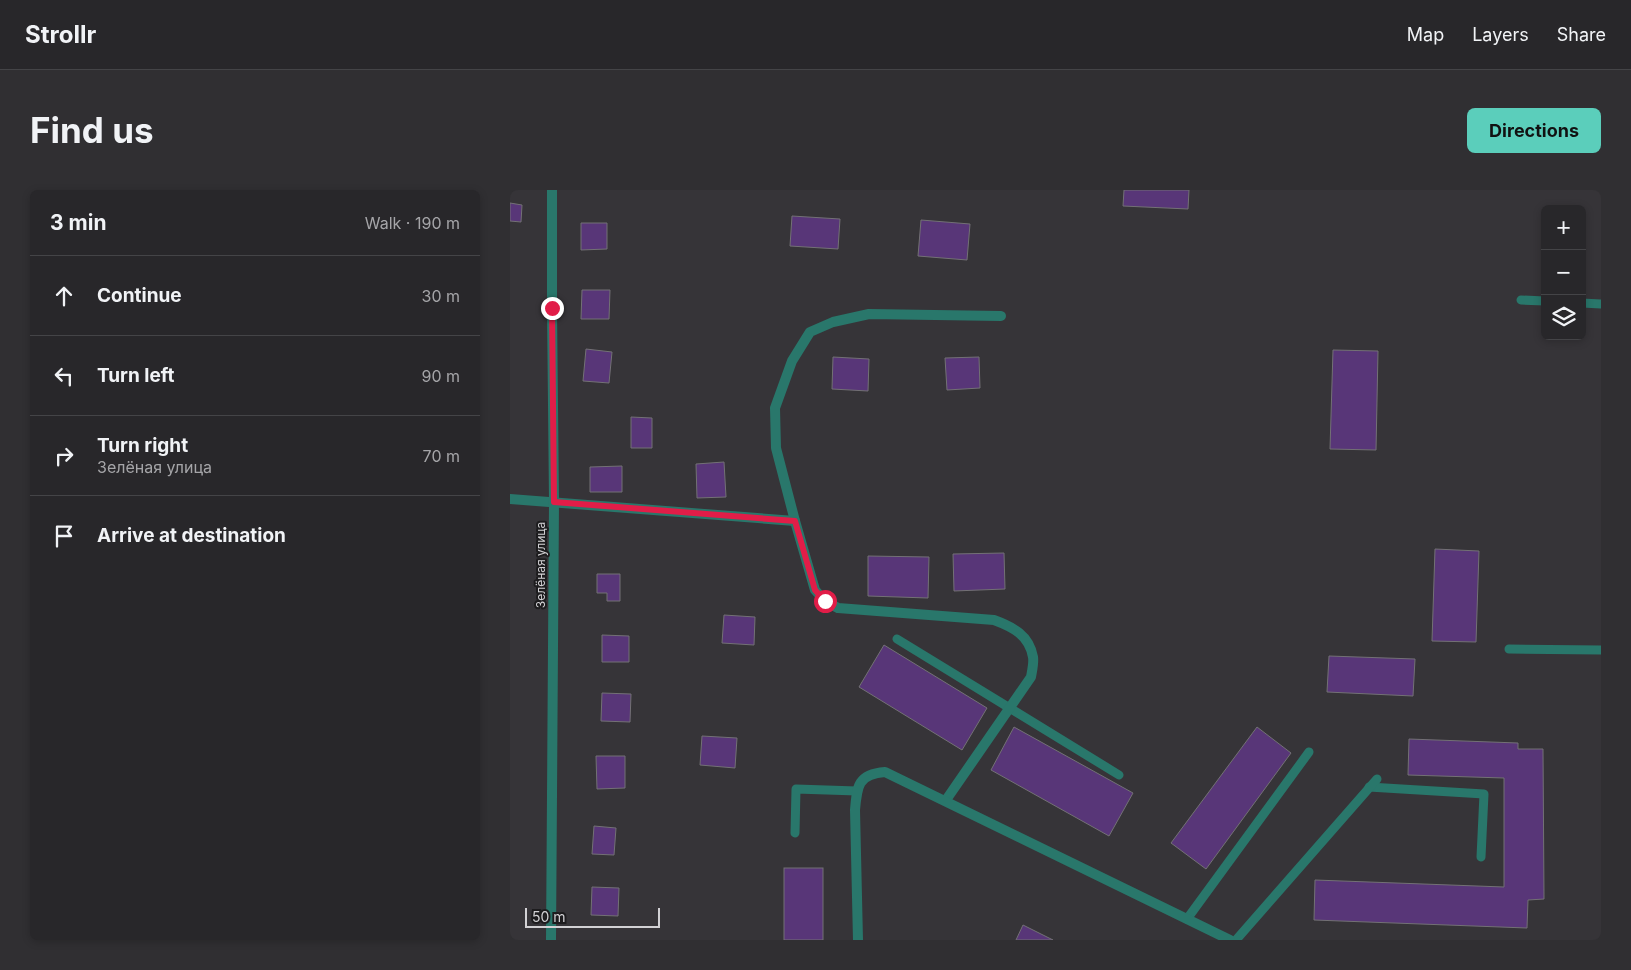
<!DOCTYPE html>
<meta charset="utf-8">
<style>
:root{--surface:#28272a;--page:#302f32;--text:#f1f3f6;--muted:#a5a5a8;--line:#444447;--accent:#5bcebb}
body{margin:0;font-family:Inter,sans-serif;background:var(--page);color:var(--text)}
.controls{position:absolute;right:15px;top:15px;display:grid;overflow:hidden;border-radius:8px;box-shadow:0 2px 8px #0003}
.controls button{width:45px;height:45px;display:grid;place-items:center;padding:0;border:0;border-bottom:1px solid var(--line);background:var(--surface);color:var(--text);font:25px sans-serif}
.scale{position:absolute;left:15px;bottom:12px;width:135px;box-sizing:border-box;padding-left:5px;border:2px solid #d2d1d4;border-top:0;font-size:14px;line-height:18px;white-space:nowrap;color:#d2d1d4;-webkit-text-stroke:4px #1d1c1e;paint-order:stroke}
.stop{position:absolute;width:15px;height:15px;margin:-11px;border:4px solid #e11d48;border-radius:50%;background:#fff}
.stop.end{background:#e11d48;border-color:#fff;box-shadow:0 1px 5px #0008}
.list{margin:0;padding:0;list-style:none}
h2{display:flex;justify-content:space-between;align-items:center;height:65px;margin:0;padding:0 20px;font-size:21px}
h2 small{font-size:16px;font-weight:400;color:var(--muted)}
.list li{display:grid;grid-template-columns:32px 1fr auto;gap:15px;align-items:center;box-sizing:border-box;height:80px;padding:0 20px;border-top:1px solid var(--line)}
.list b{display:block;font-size:19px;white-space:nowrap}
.list p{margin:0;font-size:16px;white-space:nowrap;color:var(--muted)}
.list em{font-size:16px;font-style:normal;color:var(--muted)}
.icon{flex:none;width:28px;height:28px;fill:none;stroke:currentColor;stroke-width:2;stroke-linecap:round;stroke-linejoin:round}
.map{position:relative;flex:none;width:1091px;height:750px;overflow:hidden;border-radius:8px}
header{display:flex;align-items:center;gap:30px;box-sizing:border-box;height:70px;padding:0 25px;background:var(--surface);border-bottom:1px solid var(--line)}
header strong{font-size:24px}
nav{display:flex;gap:28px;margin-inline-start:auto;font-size:18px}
.intro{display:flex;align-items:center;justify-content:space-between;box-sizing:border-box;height:120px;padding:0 30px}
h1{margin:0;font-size:35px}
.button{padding:12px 22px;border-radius:8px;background:var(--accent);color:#111;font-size:18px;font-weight:700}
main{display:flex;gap:30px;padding:0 30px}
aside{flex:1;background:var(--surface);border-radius:8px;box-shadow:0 2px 8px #0003}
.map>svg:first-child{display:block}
</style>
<header>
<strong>Strollr</strong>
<nav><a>Map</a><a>Layers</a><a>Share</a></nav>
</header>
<div class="intro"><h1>Find us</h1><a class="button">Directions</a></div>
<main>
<aside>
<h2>3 min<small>Walk · 190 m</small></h2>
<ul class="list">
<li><svg class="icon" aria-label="ahead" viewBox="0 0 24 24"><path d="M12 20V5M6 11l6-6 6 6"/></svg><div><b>Continue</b></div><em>30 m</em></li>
<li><svg class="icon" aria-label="left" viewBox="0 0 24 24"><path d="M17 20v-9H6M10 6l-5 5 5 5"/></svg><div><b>Turn left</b></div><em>90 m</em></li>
<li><svg class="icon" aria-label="right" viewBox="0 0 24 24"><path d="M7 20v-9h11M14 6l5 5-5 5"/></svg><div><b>Turn right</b><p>Зелёная улица</p></div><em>70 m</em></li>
<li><svg class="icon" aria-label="arrive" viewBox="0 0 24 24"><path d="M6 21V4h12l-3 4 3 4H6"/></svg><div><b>Arrive at destination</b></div></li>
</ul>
</aside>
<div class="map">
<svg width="1091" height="750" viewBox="0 0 1091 750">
<rect width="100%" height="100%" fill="#363438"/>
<!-- building -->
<g fill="#583678" stroke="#737175">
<polygon points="614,0 679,0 678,19 613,16"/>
<polygon points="0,13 12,15 11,32 0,31"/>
<polygon points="282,26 330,29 328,59 280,56"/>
<polygon points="411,30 460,34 457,70 408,66"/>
<polygon points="71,33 97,33 97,59 71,60"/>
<polygon points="72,100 100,100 99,129 71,129"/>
<polygon points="76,159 102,162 99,193 73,191"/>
<polygon points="823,160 868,161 866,260 820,259"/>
<polygon points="323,167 359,169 358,201 322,199"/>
<polygon points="469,167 470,198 437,200 435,168"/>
<polygon points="121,227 142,228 142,258 121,258"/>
<polygon points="214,272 216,307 187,308 186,274"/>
<polygon points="112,276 112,302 80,302 80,277"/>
<polygon points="925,359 969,361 966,452 922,451"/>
<polygon points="494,363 495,399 444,401 443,364"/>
<polygon points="358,366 419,367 418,408 358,406"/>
<polygon points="87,384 110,384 110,411 97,411 97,403 87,403"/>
<polygon points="214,425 245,427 244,455 212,453"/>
<polygon points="92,445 119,446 119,472 92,472"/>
<polygon points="374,455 477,518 452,560 349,497"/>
<polygon points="819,466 905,469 903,506 817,502"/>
<polygon points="92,503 121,504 120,532 91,531"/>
<polygon points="504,537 623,603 599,646 481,580"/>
<polygon points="747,537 781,563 696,679 661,653"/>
<polygon points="192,546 227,548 225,578 190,575"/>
<polygon points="899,549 1008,553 1008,559 1033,559 1034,709 1018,710 1017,738 804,730 805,690 994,697 994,588 898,585"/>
<polygon points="86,566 115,566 115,598 87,599"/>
<polygon points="84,636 106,638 104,665 82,664"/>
<rect x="274" y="678" width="39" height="72"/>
<polygon points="82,697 109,698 108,726 81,725"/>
<polygon points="513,735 543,750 506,750"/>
</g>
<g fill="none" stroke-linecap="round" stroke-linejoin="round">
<!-- service -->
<g stroke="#29776b" stroke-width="9">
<polyline points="1011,110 1035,111"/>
<polyline points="1072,113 1091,114"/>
<polyline points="387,449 609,585"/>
<polyline points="999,459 1091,460"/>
<polyline points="859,597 974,604 971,667"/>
<polyline points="285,643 286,599 347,601"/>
<polyline points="677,729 799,562"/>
<polyline points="726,750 867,589"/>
</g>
<!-- minor -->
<g stroke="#29776b" stroke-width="10">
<path d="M0 309 285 331 305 400 315 411 328 418 484 430C503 437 519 445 523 467 524 473 522 481 521 487L436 610"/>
<polyline points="285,331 266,258 265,218 282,171 300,142 323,132 359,124 491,126"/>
<polyline points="41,750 44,312 42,118 42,0"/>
<path d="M348 750 345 620C347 596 348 584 375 582L720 750"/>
</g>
</g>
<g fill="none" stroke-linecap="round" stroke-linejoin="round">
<!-- route -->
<polyline stroke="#e11d48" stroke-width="6" points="42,118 44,312 285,331 305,400 315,411"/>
</g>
<g text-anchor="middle" stroke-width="4" stroke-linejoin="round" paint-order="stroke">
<!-- street labels -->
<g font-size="12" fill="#d2d1d4" stroke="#1d1c1e">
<text transform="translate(31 375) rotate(-90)" y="4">Зелёная улица</text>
</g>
</g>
</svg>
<div class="controls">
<button>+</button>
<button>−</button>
<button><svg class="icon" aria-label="layers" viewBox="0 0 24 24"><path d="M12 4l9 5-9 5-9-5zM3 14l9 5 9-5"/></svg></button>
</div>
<div class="scale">50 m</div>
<div class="stop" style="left:315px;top:411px"></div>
<div class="stop end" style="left:42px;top:118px"></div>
</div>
</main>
